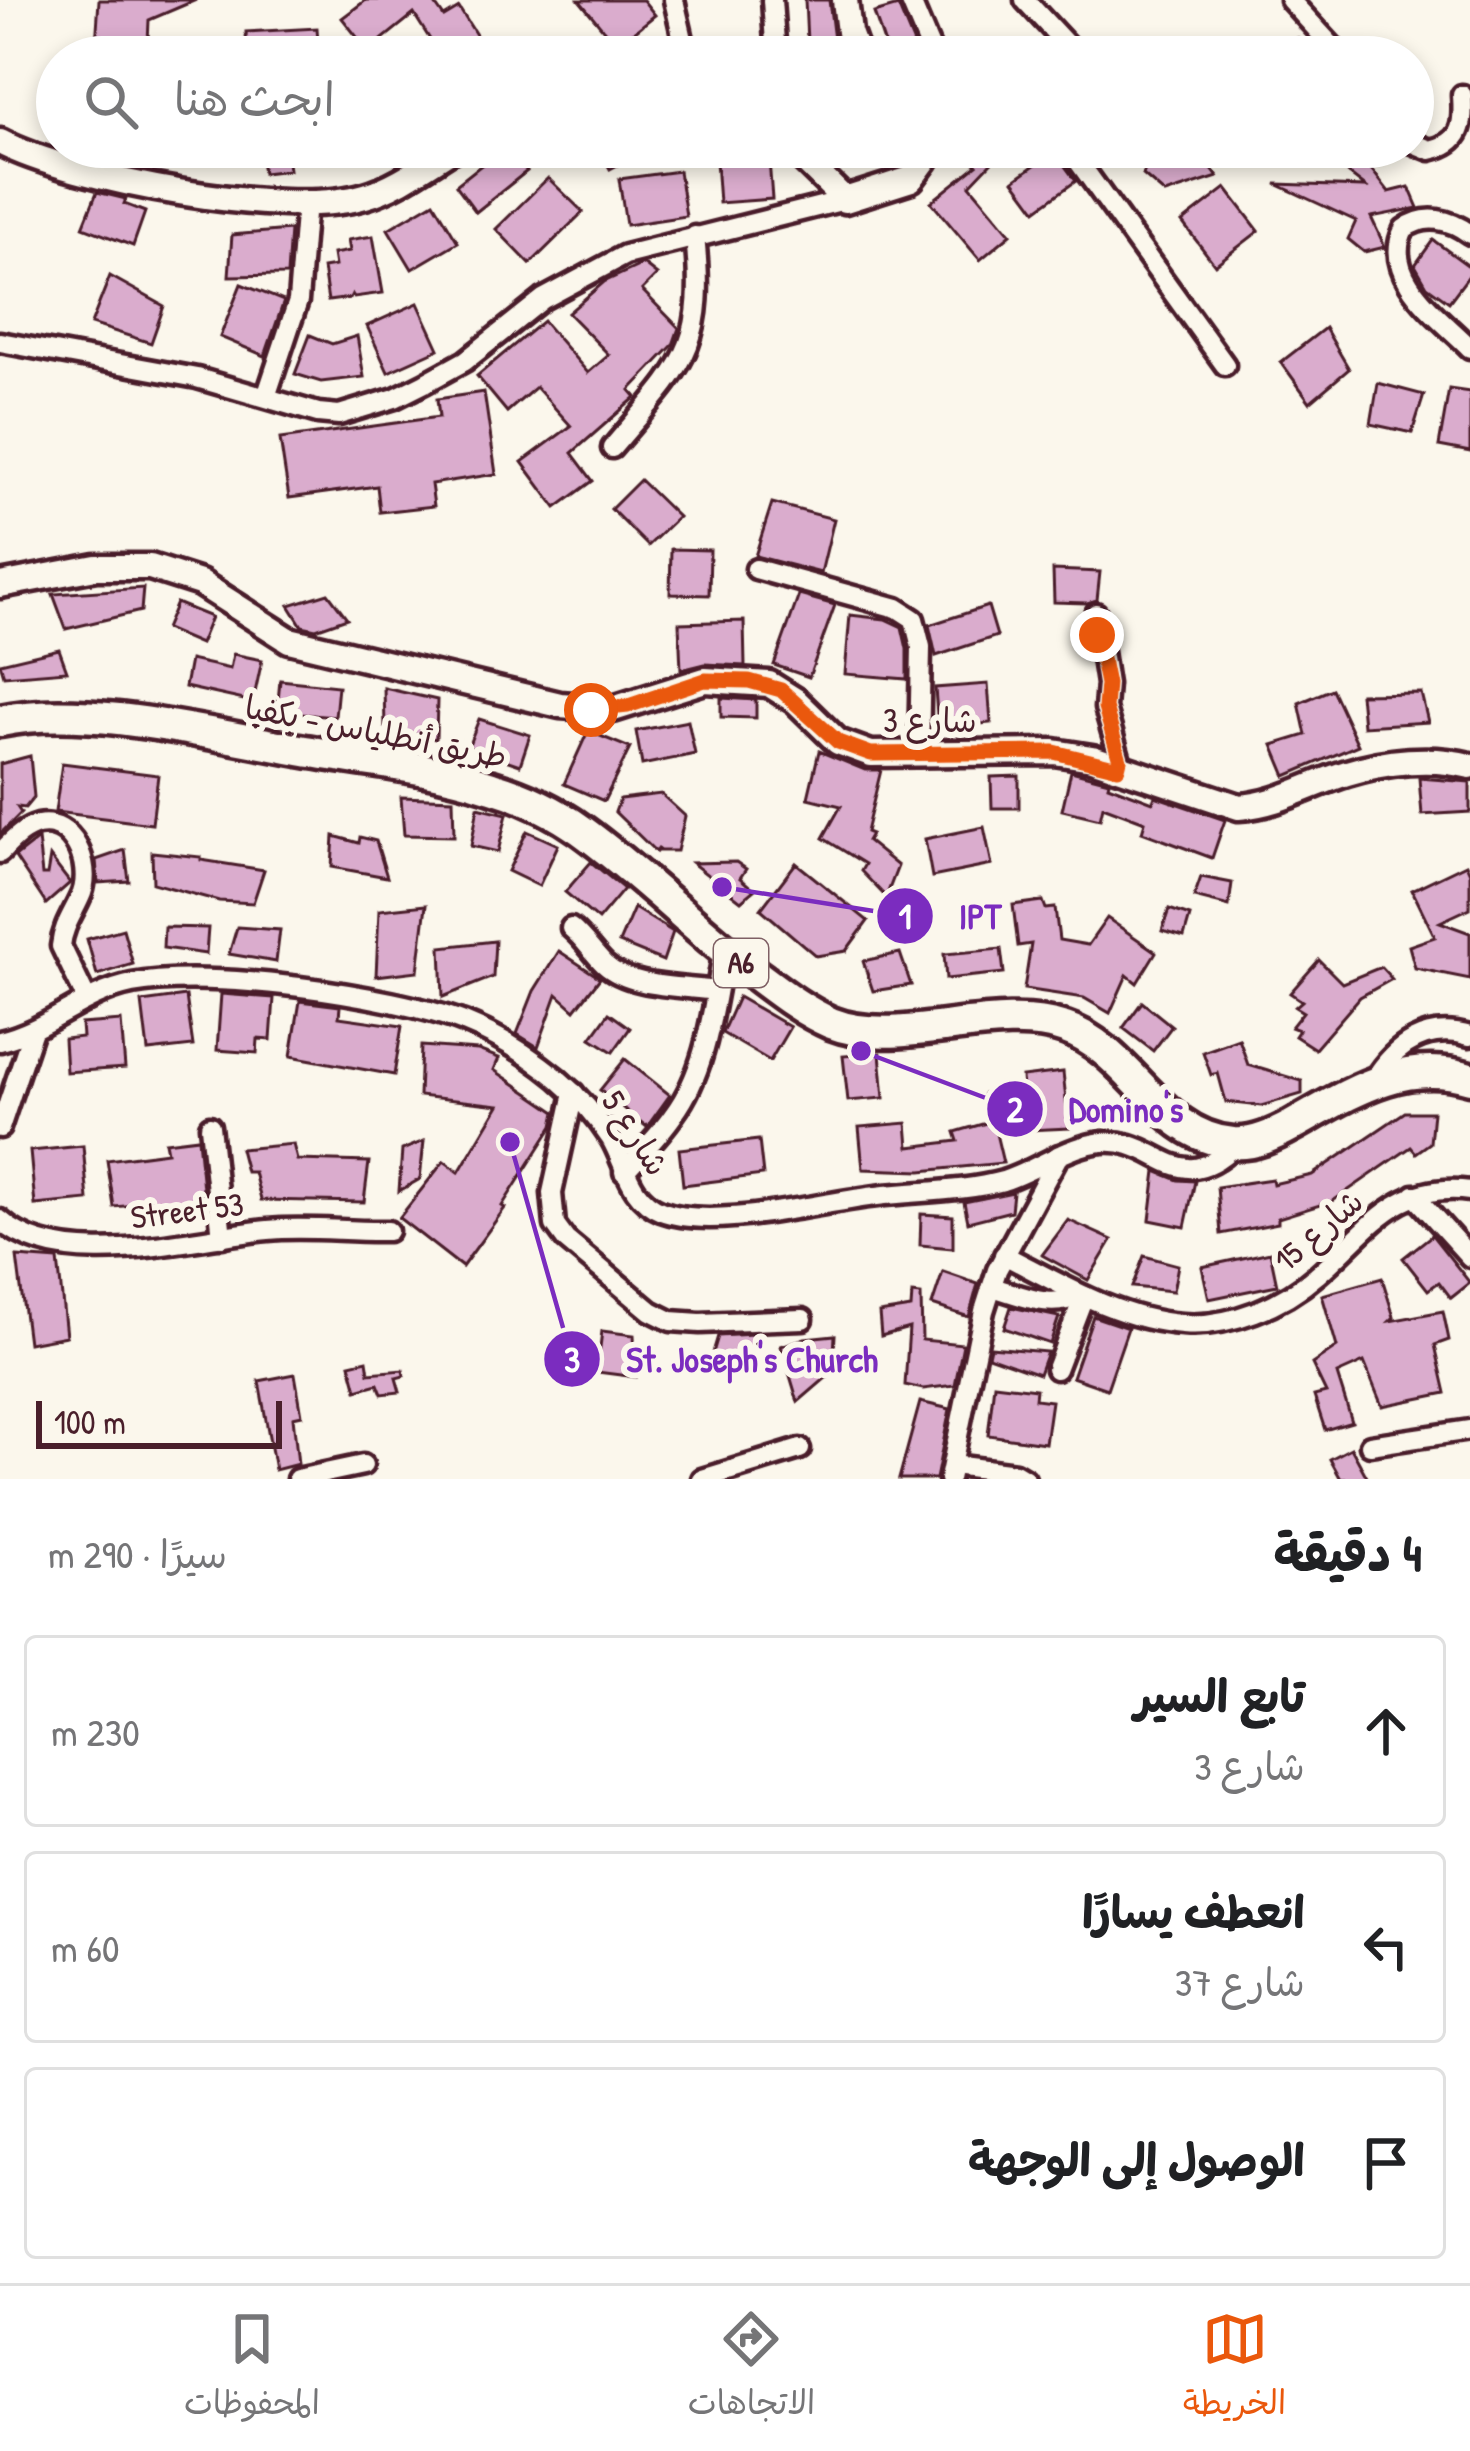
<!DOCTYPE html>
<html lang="ar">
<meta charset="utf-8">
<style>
:root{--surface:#fff;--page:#f6f6f6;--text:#202124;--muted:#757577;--line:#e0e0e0;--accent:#ea580c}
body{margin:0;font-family:"Patrick Hand","Playpen Sans Arabic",sans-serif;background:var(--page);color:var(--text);direction:rtl}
.scale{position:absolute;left:36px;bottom:30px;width:246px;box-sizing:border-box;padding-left:12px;border:6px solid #4a1f2b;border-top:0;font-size:33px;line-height:42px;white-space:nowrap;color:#4a1f2b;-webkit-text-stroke:9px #fbf7ec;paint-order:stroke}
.stop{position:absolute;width:36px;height:36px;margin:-27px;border:9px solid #ea580c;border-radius:50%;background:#fff}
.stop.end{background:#ea580c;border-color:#fff;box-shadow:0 3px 12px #0008}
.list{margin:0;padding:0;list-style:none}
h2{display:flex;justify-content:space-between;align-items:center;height:156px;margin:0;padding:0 48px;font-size:51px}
h2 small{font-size:39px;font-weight:400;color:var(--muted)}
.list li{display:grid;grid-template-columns:78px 1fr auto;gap:36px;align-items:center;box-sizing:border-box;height:192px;margin:0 24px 24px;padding:0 24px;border:3px solid var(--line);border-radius:12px}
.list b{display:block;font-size:45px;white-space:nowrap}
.list p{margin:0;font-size:39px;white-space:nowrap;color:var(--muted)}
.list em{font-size:39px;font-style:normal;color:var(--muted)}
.icon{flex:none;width:66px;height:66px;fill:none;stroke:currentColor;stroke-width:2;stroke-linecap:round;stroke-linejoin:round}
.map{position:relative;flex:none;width:1470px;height:1479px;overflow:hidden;direction:ltr}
.search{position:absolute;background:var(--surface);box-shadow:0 6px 18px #0003;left:36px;right:36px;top:36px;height:132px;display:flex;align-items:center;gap:30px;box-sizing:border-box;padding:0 42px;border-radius:66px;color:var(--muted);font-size:45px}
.sheet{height:804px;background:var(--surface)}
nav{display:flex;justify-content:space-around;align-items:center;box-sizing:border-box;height:168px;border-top:3px solid var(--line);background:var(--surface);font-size:33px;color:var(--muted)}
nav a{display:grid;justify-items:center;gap:6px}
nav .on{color:var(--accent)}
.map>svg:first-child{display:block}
</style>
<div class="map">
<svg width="1470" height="1479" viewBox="0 0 1470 1479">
<rect width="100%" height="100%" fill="#fbf7ec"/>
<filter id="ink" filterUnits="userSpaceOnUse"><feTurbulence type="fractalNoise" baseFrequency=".00833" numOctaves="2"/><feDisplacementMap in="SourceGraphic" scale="24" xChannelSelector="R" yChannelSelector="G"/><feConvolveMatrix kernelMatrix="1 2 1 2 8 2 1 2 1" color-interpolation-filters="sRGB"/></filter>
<g filter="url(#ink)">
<!-- building -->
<g fill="#daaccd" stroke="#4a1f2b" stroke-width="3">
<polygon points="99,0 196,0 149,20 148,42 96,45"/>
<polygon points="366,0 432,0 444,17 459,8 490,57 441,57 414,14 368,51 342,18"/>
<polygon points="579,0 643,0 655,15 617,46"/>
<polygon points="805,0 829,0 834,40 807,42"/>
<polygon points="898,6 916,49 889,57 874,13"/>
<polygon points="317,28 319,57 247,57 246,32"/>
<polygon points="1298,38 1311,57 1276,57 1271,44"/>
<polygon points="259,147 286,147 289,170 263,173"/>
<polygon points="504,147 527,171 476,212 456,185"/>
<polygon points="598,147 651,147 610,169"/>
<polygon points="715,147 768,147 772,199 719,203"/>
<polygon points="958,147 1006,147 970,185 1011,234 980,260 931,202 977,165"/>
<polygon points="1153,147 1195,147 1218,177 1165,194 1143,175"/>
<polygon points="1328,147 1354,147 1389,192 1409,187 1418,208 1371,217 1385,247 1364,252 1348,239 1356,221 1276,184 1366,187 1328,158"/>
<polygon points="1054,151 1076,181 1036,210 1014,180"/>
<polygon points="679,171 686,216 626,225 619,179"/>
<polygon points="548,178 583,212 530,264 496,229"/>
<polygon points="1226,188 1259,231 1215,265 1182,222"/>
<polygon points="97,192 126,199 124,204 145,212 133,246 83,227"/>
<polygon points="434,202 458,242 412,269 388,229"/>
<polygon points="290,230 287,275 229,276 232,235"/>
<polygon points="373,236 383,293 354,297 352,294 350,298 328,301 323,268 335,266 333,254 350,251 348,240"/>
<polygon points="1433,240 1470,267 1470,274 1449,302 1427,286 1415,265"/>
<polygon points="643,264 657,275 642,290 679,328 673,345 630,390 636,397 572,453 593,481 556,508 522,462 571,426 536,387 507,412 477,376 543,321 588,373 609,355 568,313 604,282"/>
<polygon points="110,276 164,306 151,343 91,324"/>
<polygon points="241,284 284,301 265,356 220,337"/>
<polygon points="418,303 439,349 388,372 367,326"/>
<polygon points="1325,328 1349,369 1310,402 1281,362"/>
<polygon points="310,335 332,344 357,336 364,377 321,382 295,374"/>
<polygon points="1378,383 1424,395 1412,433 1371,424"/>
<polygon points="1449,389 1470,392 1470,452 1439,446"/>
<polygon points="484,392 496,474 431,484 434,506 380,512 377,486 289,498 280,439 439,417 437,399"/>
<polygon points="640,480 678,517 648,546 611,509"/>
<polygon points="772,503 834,519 821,573 755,556"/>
<polygon points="671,549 710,550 709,595 670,594"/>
<polygon points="1053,570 1100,572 1097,600 1087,603 1054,602"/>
<polygon points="143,588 141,611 66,629 53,594"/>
<polygon points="328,593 347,618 316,629 302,626 289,605"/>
<polygon points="799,595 835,605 809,677 774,665"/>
<polygon points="176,603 211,617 200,644 165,629"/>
<polygon points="988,606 997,636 936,656 929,625"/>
<polygon points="850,615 885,619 902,627 907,649 907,679 845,674"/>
<polygon points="744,621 745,666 705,664 681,670 679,623"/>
<polygon points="59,649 67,671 4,676 0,663"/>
<polygon points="233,654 262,660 253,702 185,687 190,660 230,669"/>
<polygon points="280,680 338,686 335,717 277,712"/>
<polygon points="988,684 991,723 938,728 935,688"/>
<polygon points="384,688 437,700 436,739 385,727"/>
<polygon points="1332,689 1358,745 1286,776 1273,745 1306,735 1299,703"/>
<polygon points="1421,693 1428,722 1363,726 1360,694"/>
<polygon points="721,698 756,700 756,718 721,717"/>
<polygon points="479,719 530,735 520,765 468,747"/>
<polygon points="688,721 695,754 642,765 636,731"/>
<polygon points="588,731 630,748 604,801 564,784"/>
<polygon points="819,751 865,770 881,770 866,832 871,834 867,841 898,866 886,897 861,871 865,864 823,838 841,806 808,798"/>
<polygon points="30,756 34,797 25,808 17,807 21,813 0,834 0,764"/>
<polygon points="62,763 158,775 152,824 55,812"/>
<polygon points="1071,771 1109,781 1108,785 1153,802 1155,796 1225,820 1212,858 1142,832 1145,822 1103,806 1100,819 1062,810"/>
<polygon points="1019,776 1019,808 992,808 991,777"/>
<polygon points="1419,778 1470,782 1470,812 1422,815"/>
<polygon points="661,794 685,816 677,851 658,851 659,848 656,852 615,812 620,799"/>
<polygon points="401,797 453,799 454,836 404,835"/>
<polygon points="478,807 507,814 498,852 471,846"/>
<polygon points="984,827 992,865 932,877 925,839"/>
<polygon points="527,831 558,845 539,886 508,871"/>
<polygon points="334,836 359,843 360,837 376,841 387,877 332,867"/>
<polygon points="38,839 42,875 47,875 50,857 70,883 46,904 15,857"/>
<polygon points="125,850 129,881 98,883 96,860"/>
<polygon points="152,852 201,857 201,860 264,870 253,903 219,901 153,883"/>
<polygon points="591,862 624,889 598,920 565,892"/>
<polygon points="736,862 746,869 740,878 754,890 741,901 692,863"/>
<polygon points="796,863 868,921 846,951 816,956 761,909"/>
<polygon points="1466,864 1470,873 1470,908 1440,922 1470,933 1470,979 1415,968 1409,946 1435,937 1412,890"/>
<polygon points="1201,877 1232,883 1229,906 1194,897"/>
<polygon points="1043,901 1046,909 1055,908 1059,940 1088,945 1107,918 1156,952 1137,983 1127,975 1110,1013 1084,998 1024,989 1031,944 1018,946 1013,905"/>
<polygon points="426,905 418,971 376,976 379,910"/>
<polygon points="634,908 673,932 663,961 619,943"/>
<polygon points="1169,909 1190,916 1184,937 1162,931"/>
<polygon points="164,927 208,928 206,954 163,948"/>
<polygon points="237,927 280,930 276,962 229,954"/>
<polygon points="123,929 133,964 97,975 87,939"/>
<polygon points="495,941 493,977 443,997 441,947"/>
<polygon points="1001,949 1004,973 946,979 944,954"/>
<polygon points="559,951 600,978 575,1010 557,994 538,1047 517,1034 534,991"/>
<polygon points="900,953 911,985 873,991 863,961"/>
<polygon points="1319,960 1342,983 1381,967 1392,979 1360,997 1315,1049 1295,1036 1299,1030 1291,1027 1303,1012 1295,1007 1302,1001 1290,993"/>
<polygon points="221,994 274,998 271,1040 258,1039 257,1053 217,1050"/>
<polygon points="186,996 193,1046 148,1051 142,1002"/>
<polygon points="738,997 790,1027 770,1061 722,1033"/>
<polygon points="300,1001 340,1006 339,1017 402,1026 394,1075 291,1056"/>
<polygon points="1142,1002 1172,1026 1153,1051 1123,1028"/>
<polygon points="609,1013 630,1028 613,1052 591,1038"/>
<polygon points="121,1021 125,1068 66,1072 64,1039 82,1037 81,1024"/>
<polygon points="1239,1039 1248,1065 1302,1081 1302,1094 1261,1106 1226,1102 1218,1073 1211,1075 1203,1052"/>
<polygon points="421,1046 478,1050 499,1058 494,1070 556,1112 553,1126 502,1206 505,1208 462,1267 399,1218 444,1161 459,1172 499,1105 419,1096"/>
<polygon points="880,1053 884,1098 848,1101 843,1056"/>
<polygon points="625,1059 670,1095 647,1127 600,1090"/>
<polygon points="1063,1072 1069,1128 1028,1130 1026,1113 987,1117 984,1093 1023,1089 1022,1077"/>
<polygon points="1405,1112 1433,1112 1430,1143 1416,1153 1411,1147 1333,1201 1278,1218 1278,1223 1221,1234 1217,1187 1272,1179 1273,1184 1312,1175"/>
<polygon points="993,1121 1003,1163 921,1171 863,1169 859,1127 907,1123 909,1147 958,1141 955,1132"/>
<polygon points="198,1138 204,1199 114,1207 107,1160 167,1152 165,1142"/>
<polygon points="759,1140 763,1175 683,1185 679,1149"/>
<polygon points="424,1141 420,1179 399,1191 402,1150"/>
<polygon points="293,1144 297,1160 369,1162 364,1202 261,1200 254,1172 246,1172 240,1149"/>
<polygon points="83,1146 88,1200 35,1205 30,1151"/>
<polygon points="1156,1171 1178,1180 1195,1181 1185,1227 1150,1220"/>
<polygon points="1013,1192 1011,1211 968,1222 964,1202"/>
<polygon points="921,1214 953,1216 953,1248 920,1245"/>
<polygon points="1068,1220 1112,1240 1088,1280 1042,1255"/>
<polygon points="1432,1235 1470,1283 1451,1298 1439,1282 1428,1290 1403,1258"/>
<polygon points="1270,1252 1277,1285 1209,1299 1202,1267"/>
<polygon points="1144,1256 1178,1265 1173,1291 1132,1287"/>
<polygon points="17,1257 58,1260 66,1336 28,1343"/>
<polygon points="943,1272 978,1284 969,1317 932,1305"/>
<polygon points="1382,1278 1394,1317 1390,1321 1443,1311 1449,1340 1435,1345 1446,1393 1382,1406 1364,1362 1337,1374 1352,1422 1325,1430 1314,1396 1326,1393 1312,1364 1337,1347 1322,1295"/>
<polygon points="912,1294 921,1295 922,1340 963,1344 955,1385 923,1389 905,1385 909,1328 881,1336 879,1313 911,1308"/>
<polygon points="1011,1307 1059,1317 1050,1344 1004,1328"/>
<polygon points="1093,1316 1128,1328 1107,1389 1072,1377"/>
<polygon points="602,1331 634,1335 636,1377 597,1372"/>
<polygon points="754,1334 750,1360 709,1366 718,1336"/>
<polygon points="835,1335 833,1372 798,1402 781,1346 805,1338"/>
<polygon points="990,1347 1047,1352 1039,1374 988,1356"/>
<polygon points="367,1360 369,1373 403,1370 404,1376 396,1378 400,1392 382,1394 378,1384 357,1390 350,1364"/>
<polygon points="295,1374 302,1415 293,1417 298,1464 275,1470 259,1381"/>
<polygon points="994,1384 1036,1389 1035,1399 1051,1401 1045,1443 988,1435"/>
<polygon points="920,1402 950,1409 936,1479 899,1479"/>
<polygon points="1351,1448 1368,1479 1341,1479 1330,1459"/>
</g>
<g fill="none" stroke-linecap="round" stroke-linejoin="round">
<!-- minor casing -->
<g stroke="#4a1f2b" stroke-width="27">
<g id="minor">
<polyline points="674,0 687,57"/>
<polyline points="772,0 776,57"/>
<polyline points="910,0 934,57"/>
<polyline points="1025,0 1078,57"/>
<polyline points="1290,0 1342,57"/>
<path d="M1413 143 1430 150C1463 143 1464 124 1462 95"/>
<polyline points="1068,147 1225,365"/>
<path d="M1470 234C1450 219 1425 213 1404 229 1380 277 1441 318 1470 348"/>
<polyline points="0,342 197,378 318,413 339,415 395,398 425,383 465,361 543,299 625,255 845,200"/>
<polyline points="266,397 298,301 306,202"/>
<path d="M612 448C682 365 707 351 695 236"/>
<polyline points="756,569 897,608 914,619 921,647 919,756"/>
<polyline points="1096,613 1107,684 1105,708 1120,760 1118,768"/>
<path d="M0 853C11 842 22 829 38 825 73 818 92 864 82 893 75 911 63 925 61 946L87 1000"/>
<path d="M571 928C584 939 592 952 604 964 629 988 683 986 716 991"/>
<path d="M0 1041C50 1029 82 994 132 984 210 969 389 994 464 1022 497 1035 530 1056 557 1078 577 1095 597 1117 611 1139 626 1165 629 1198 661 1211 713 1231 821 1202 877 1196 918 1191 963 1192 1003 1181 1035 1171 1062 1149 1096 1143 1159 1132 1175 1204 1236 1144"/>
<path d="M1373 1081C1395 1045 1426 1023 1470 1036"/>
<polyline points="574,1093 552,1193 555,1225 566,1240 651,1311 671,1321 700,1323 803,1319"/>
<polyline points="210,1126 222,1237"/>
<polyline points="0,1128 32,1033"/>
<path d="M624 1172C641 1153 660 1135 674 1114 708 1068 713 1005 724 950"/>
<polyline points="1414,1195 1470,1257"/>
<path d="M0 1220C62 1276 193 1237 268 1230 308 1226 348 1232 388 1231"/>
<path d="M1004 1255C1059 1283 1119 1320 1182 1324 1229 1328 1283 1305 1317 1275 1368 1232 1395 1181 1470 1191"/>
<path d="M992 1287C1019 1294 1053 1312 1079 1294"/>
<polyline points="1056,1369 1084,1296"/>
<polyline points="1370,1445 1470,1430"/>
<polyline points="953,1465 1015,1473 1025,1479"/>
<polyline points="297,1479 363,1465"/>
<polyline points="702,1479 800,1449"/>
<polyline points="949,1479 984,1311 997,1270 1059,1155"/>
</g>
</g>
<!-- tertiary casing -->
<g stroke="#4a1f2b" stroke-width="33">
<g id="tertiary">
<polyline points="845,0 849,32 858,57"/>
<path d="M0 142C73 180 286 220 365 196 397 187 427 164 455 147"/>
<polyline points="791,147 845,200 911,179 925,160 920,147"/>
<path d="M0 585 96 567H150L200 583 289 640 560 705 613 709 705 680 769 684 796 701 838 742 871 754 1054 752 1092 758 1239 807C1277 805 1311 784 1347 773 1386 761 1431 756 1470 766"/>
</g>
</g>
<!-- trunk casing -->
<g stroke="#4a1f2b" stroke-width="39">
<path id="trunk" d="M0 721C85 702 218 736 305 751 366 761 432 767 492 787 522 796 555 811 581 830 642 874 695 929 755 974 779 992 803 1011 831 1023 898 1050 995 1004 1065 1028 1131 1050 1159 1137 1233 1143 1254 1145 1275 1135 1293 1125 1349 1094 1403 1057 1470 1078"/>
</g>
<!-- minor -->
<use href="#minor" stroke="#fbf7ec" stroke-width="18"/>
<!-- tertiary -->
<use href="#tertiary" stroke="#fbf7ec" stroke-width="24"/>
<!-- trunk -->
<use href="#trunk" stroke="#fbf7ec" stroke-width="30"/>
</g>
</g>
<g fill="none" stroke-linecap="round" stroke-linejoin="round" filter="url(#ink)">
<!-- route -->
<polyline stroke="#ea580c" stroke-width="15" points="591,710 628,706 705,680 749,681 781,690 838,742 871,754 1054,752 1118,768 1120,760 1105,708 1107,684 1097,635"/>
</g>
<g text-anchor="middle" stroke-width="12" stroke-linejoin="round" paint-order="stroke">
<!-- shield labels -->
<rect fill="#fbf7ec" stroke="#7f6065" stroke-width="3" x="714" y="939" width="54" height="48" rx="9"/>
<g font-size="30" font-weight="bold" fill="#4a1f2b">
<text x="741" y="973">A6</text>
</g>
<!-- street labels -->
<g font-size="33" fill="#4a1f2b" stroke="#fbf7ec">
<text x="930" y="732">شارع 3</text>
<text transform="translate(376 731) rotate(11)" y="12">طريق أنطلياس - بكفيا</text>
<text transform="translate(636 1133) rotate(57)" y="12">شارع 5</text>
<text transform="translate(187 1210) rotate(-7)" y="12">Street 53</text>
<text transform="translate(1318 1230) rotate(-41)" y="12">شارع 15</text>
</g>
</g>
<!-- callouts -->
<path fill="none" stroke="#7b2cbf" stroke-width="4.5" d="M722 887L905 916M861 1051L1015 1109M510 1142L572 1359"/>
<g fill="#7b2cbf" stroke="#fbf7ec" stroke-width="4.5">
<circle cx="722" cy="887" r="12"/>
<circle cx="861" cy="1051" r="12"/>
<circle cx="510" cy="1142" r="12"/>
<circle cx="905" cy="916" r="30"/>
<circle cx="1015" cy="1109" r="30"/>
<circle cx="572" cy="1359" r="30"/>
</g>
<g font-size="36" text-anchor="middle" font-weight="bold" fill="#fff">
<text x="905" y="929">1</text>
<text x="1015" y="1122">2</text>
<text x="572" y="1372">3</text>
</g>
<g font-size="36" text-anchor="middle" font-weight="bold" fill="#7b2cbf" stroke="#fbf7ec" stroke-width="12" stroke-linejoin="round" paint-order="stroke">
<text x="980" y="929">IPT</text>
<text x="1126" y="1122">Domino's</text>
<text x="752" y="1372">St. Joseph's Church</text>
</g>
</svg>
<div class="scale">100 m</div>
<div class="stop" style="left:591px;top:710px"></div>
<div class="stop end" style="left:1097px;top:635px"></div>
<div class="search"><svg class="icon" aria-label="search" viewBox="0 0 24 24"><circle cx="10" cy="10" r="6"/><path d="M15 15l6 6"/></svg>ابحث هنا</div>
</div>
<section class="sheet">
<h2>4 دقيقة<small>سيرًا · 290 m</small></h2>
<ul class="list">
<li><svg class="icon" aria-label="ahead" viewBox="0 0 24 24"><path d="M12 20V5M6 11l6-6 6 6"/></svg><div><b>تابع السير</b><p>شارع 3</p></div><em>230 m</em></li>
<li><svg class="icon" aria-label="left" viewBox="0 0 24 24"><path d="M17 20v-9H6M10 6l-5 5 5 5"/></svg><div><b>انعطف يسارًا</b><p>شارع 37</p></div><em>60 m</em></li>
<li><svg class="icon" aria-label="arrive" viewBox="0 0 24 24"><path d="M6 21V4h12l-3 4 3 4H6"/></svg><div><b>الوصول إلى الوجهة</b></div></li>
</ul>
</section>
<nav>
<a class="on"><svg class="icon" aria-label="map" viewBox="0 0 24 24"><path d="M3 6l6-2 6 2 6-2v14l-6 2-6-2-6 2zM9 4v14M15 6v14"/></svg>الخريطة</a>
<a><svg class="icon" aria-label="directions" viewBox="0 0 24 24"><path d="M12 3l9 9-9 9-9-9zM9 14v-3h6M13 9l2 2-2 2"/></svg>الاتجاهات</a>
<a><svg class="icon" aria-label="saved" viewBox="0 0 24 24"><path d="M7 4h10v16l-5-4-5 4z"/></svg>المحفوظات</a>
</nav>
